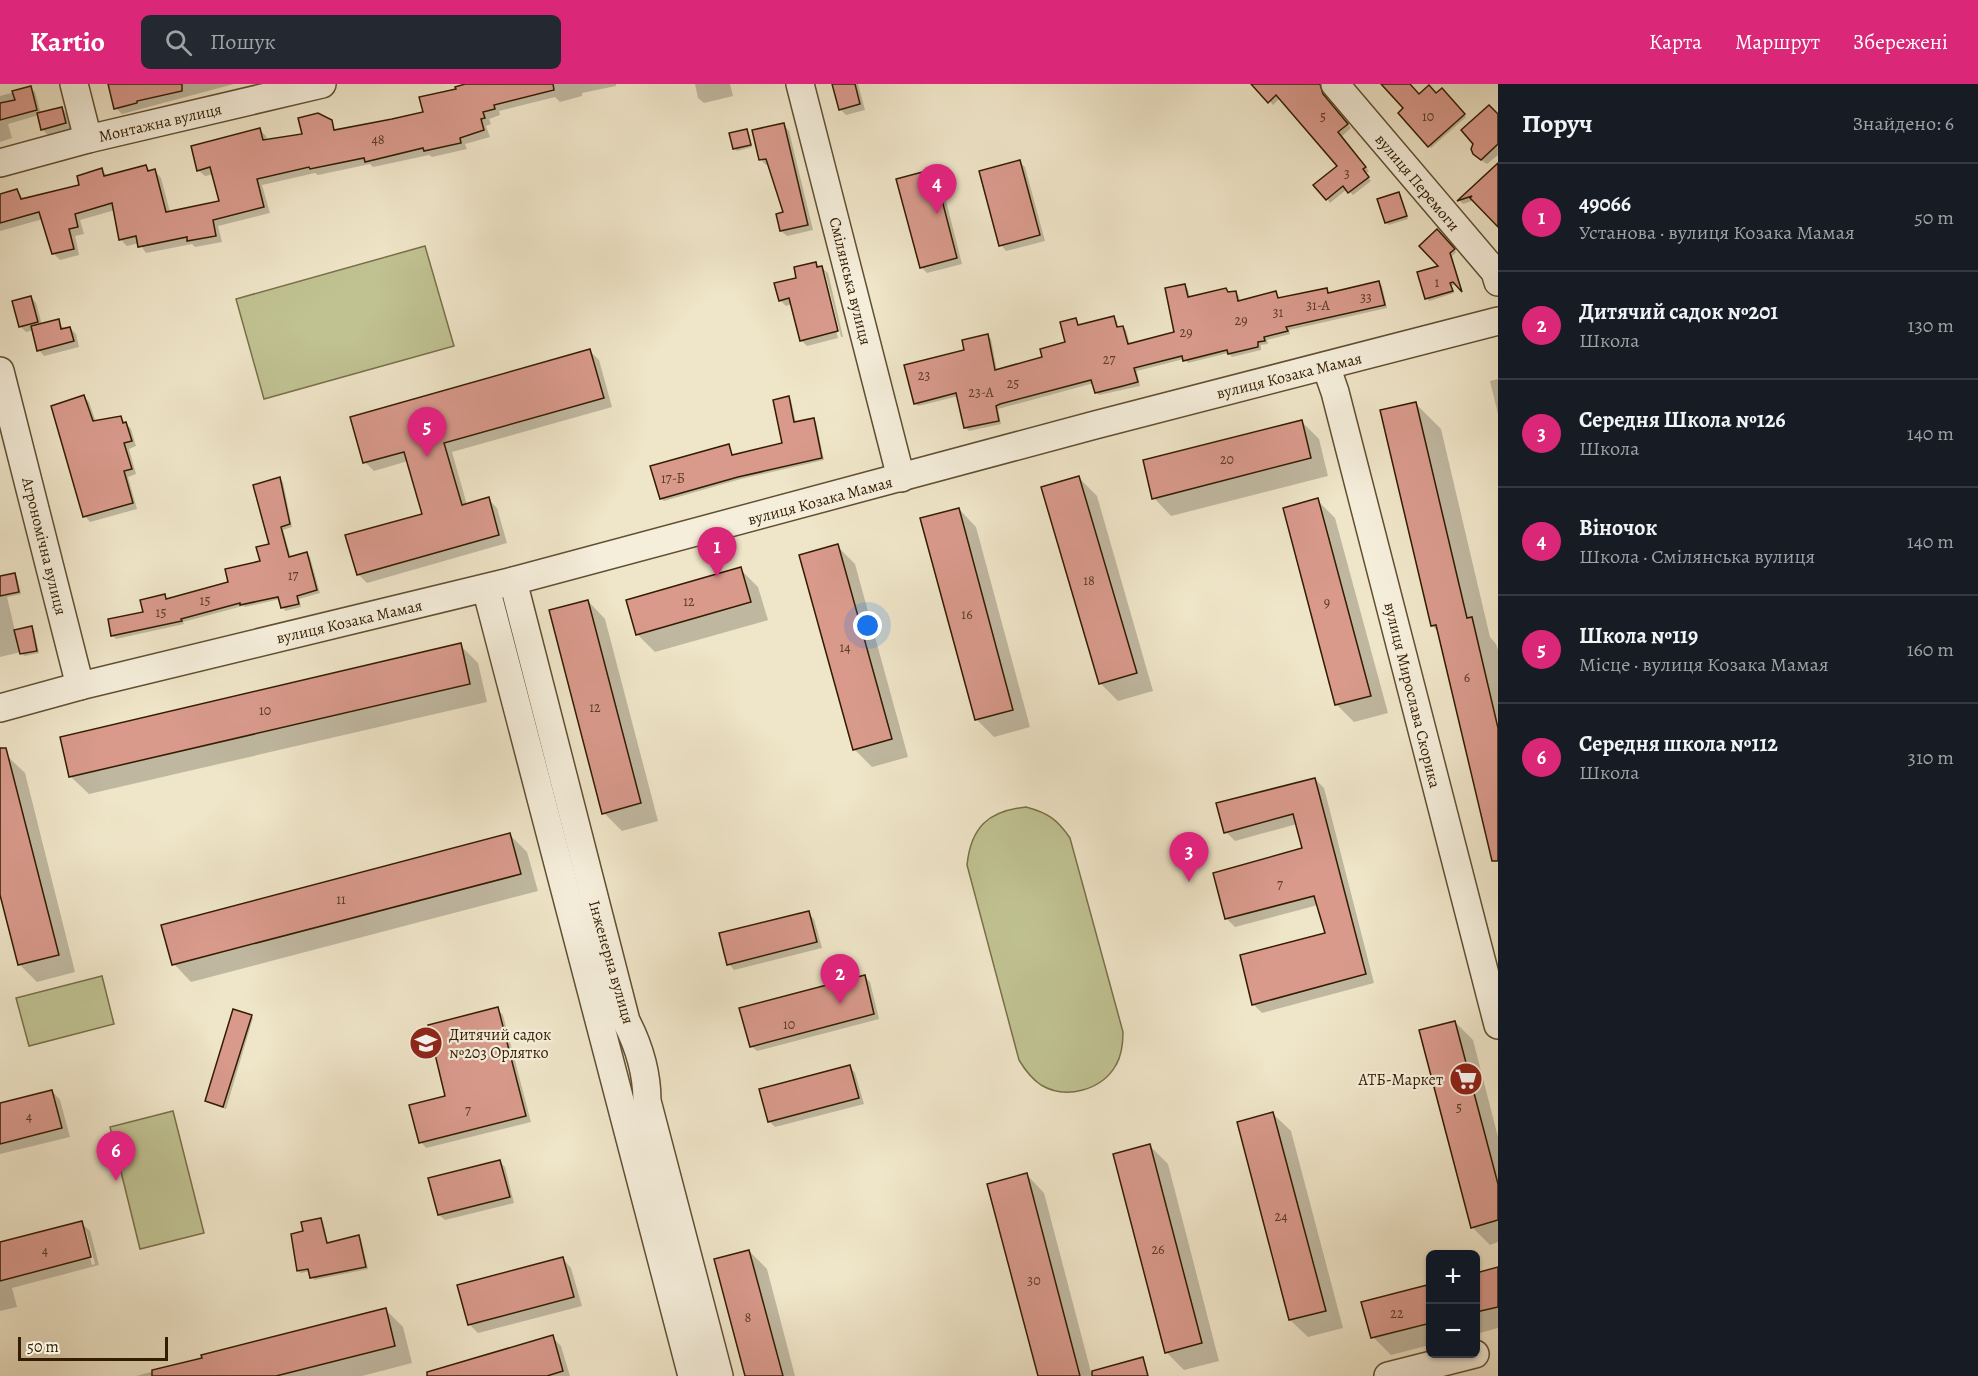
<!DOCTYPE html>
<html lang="uk">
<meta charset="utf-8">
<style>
:root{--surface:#171b24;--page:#242831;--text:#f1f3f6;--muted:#9ea1a6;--line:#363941;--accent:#db2777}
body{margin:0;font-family:Alegreya,serif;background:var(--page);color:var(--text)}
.controls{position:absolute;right:18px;bottom:18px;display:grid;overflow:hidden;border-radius:9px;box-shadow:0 2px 4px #0004}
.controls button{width:54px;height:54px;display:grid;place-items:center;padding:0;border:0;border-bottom:2px solid var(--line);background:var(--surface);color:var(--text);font:30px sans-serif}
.scale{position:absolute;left:18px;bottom:15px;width:150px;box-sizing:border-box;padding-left:6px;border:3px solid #321d00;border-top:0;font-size:16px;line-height:21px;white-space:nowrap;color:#321d00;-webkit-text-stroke:4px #f5eedb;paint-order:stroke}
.you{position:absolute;left:868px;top:542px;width:21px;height:21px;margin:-15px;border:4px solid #fff;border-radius:50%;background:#1a73e8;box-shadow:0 0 0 9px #1a73e833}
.badge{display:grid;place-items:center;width:39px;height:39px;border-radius:50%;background:var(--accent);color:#fff;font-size:20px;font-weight:700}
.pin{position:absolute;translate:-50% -50px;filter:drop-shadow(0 2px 3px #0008)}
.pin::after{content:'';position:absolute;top:32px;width:21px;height:18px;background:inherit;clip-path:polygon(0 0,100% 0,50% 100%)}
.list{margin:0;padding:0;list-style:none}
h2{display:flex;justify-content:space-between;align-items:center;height:78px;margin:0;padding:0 24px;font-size:26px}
h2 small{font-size:20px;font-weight:400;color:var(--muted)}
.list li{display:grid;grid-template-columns:39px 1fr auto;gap:18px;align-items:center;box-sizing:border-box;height:108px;padding:0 24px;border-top:2px solid var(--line)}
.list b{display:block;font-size:22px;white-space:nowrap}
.list p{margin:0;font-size:20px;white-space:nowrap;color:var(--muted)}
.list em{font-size:20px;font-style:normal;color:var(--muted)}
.icon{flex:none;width:33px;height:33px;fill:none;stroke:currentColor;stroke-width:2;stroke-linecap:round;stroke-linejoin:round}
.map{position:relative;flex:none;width:1498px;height:1292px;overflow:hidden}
header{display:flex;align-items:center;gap:36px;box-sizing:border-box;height:84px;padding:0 30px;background:var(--accent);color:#fff}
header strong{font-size:28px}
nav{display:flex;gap:33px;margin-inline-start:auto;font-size:21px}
.search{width:420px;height:54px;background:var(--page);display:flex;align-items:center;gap:15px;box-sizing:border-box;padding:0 21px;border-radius:9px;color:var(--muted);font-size:22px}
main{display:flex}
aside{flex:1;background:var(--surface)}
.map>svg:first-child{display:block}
</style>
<header>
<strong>Kartio</strong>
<div class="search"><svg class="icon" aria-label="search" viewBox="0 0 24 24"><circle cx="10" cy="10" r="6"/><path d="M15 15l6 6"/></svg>Пошук</div>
<nav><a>Карта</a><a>Маршрут</a><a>Збережені</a></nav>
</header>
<main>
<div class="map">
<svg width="1498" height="1292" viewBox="0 0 1498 1292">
<rect width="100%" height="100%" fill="#efe5c8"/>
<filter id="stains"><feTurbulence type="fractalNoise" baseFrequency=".00333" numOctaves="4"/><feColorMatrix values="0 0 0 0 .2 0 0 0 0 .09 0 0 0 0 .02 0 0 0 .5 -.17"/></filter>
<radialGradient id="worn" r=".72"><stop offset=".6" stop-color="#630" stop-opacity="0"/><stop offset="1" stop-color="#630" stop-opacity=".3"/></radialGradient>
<!-- green -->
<g fill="#c0c292" stroke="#797049" stroke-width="1.5">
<polygon points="425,162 454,262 264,315 236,215"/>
<path d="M1026 723C1048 729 1057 735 1070 754L1123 948C1123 960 1122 971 1116 981 1102 1006 1066 1016 1041 1001 1032 995 1025 986 1019 976L967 781C971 743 988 727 1026 723Z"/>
<polygon points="102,892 114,940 29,962 16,914"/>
<polygon points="173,1027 204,1149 140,1165 110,1043"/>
</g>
<!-- shadow -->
<g fill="#0003" fill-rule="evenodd">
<polygon points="110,0 234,0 122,30 116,24"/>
<polygon points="470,0 616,0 616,2 582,9 582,12 560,18 555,13 499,27 500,31 489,35 491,40 486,42 490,53 465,60 467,65 432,73 429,71 373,83 370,80 318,91 315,89 262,101 270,129 218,142 222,158 195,163 192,160 146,169 139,159 127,162 120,155 115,126 80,136 84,150 75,152 79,171 60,176 53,169 43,135 0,147 0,111 17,106 24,116 81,102 102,86 108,93 146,83 151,88 155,87 161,94 170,128 221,118 214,90 205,92 198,86 260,46 266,52 267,57 299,60 424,29"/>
<polygon points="695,0 730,0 733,12 704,19 698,14"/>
<polygon points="834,0 858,0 865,26 846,31 840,25"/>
<polygon points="1255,0 1293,0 1320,7 1351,44 1341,53 1369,87 1365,90 1371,97 1353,111 1347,105 1330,119 1327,115 1339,83 1280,14 1273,21"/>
<polygon points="1384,0 1408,0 1419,12 1436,11 1442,6 1466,33 1431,64 1400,29 1405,25"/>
<polygon points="30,4 35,8 41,30 62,24 67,30 71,45 48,51 42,45 39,31 8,40 12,54 0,58 0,12"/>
<polygon points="1489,23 1498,32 1498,71 1487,80 1481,76"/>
<polygon points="784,41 789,47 813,146 787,152 781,147 785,129 769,80 766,81 760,75"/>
<polygon points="747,46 749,49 752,63 737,67 734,64"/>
<polygon points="1019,78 1025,83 1045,157 1006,167 1001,161"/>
<polygon points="1497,82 1498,82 1498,141 1475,116 1463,120 1460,117"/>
<polygon points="934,87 940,93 962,180 927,189 921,183"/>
<polygon points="1399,110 1408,135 1389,141 1386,139"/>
<polygon points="1437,147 1456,168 1452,172 1462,206 1456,200 1451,202 1454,209 1429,217 1427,214 1441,183"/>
<polygon points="815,179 828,189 843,253 841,253 825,188 822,188 838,254 807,262 801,256 792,220 786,222 780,216 798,195"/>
<polygon points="1379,199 1382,202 1387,224 1289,246 1290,250 1267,256 1268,260 1261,261 1261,266 1232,273 1228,269 1188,279 1184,275 1137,287 1140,302 1099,311 1096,308 1094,299 998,325 1001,340 969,347 966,344 959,312 918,322 915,319 966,267 987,252 991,255 997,287 1044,274 1067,259 1075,235 1079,242 1113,234 1117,237 1118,244 1123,243 1126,246 1130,261 1176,249 1185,202 1188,205 1190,214 1236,209 1239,212 1240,218 1275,208 1280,215 1327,206 1330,210"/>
<polygon points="31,213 36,219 42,241 58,237 65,246 70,244 76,250 79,263 44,272 39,266 34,246 26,248 20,242"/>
<polygon points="590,267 599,276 612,323 452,368 467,421 488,415 497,424 507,459 367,499 358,490 423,431 408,377 374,387 365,378"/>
<polygon points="1498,295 1498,330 1490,297"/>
<polygon points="84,313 89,318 96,338 120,333 131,345 136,362 129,365 136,390 128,393 137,425 90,438 85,432"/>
<polygon points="788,314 791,316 796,339 813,335 816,338 824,376 741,395 664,417 661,415 652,384 728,361 733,372 784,360"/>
<polygon points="1416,320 1441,345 1490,553 1496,560 1498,566 1498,770 1439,549 1432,541"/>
<polygon points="1301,337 1319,355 1328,392 1171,432 1154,414"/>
<polygon points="1079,394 1097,412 1153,607 1118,617 1100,599"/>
<polygon points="280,395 283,398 292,443 283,446 291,474 307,470 310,473 320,509 299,515 301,523 285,527 280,515 245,523 243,522 183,538 184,540 116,555 113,552 110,536 145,529 164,512 167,515 230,499 261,478 271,461"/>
<polygon points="1317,416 1335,434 1388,629 1354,638 1336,620"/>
<polygon points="959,425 976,443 1030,643 994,653 976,635"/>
<polygon points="837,462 855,480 908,673 872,683 854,665"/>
<polygon points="740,485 758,503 768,536 655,568 637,550"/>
<polygon points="15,490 17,493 21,510 7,513 15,547 31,544 34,546 39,569 24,572 21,568 0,573 0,494"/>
<polygon points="588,517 605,535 658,737 622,747 604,729"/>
<polygon points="460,561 478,579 487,618 89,710 71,693 62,654"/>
<polygon points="7,672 25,689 75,888 37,898 19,880 0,805 0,673"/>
<polygon points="1315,695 1324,704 1374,899 1262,929 1253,920 1327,850 1318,821 1235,843 1226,834 1304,765 1297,740 1235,757 1226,748"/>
<polygon points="510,751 527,768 538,807 191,898 174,880"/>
<polygon points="808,829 814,835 822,864 734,886 729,880"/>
<polygon points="864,892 870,898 879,935 757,967 751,962"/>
<polygon points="497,925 503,931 531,1038 426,1064 421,1058"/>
<polygon points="251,932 253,934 226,1025 209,1019 206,1017"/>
<polygon points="1455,938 1473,956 1498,1053 1498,1158 1490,1161 1472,1143"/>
<polygon points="850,983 855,989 864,1020 775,1043 769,1037"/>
<polygon points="52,1007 60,1016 70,1053 0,1070 0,1020"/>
<polygon points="1273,1030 1291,1047 1343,1244 1308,1253 1290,1236 1238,1039"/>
<polygon points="1150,1062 1168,1080 1219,1277 1184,1286 1166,1268"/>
<polygon points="499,1077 505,1083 514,1119 445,1136 439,1131"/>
<polygon points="1027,1091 1044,1109 1092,1292 1039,1292"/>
<polygon points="320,1136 323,1138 328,1160 359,1153 361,1155 368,1185 314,1196 310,1187 301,1189 298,1187 304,1148"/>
<path d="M81 1139 90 1147 99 1181 12 1204 17 1223 0 1227V1160ZM83 1147H86L95 1180 92 1181Z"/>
<polygon points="749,1167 767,1185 795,1292 747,1292"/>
<polygon points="563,1175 571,1184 582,1222 478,1249 469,1240"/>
<polygon points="1498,1184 1498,1244 1476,1250 1476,1190"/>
<polygon points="1430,1202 1430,1261 1391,1271 1373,1253"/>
<polygon points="385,1225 403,1243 412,1279 362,1292 136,1292"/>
<polygon points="552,1253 561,1262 570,1292 447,1292"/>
</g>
<!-- building -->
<g fill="#d99a8c" stroke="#321d00" stroke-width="1.5">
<polygon points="108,0 182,0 182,7 137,17 137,19 114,25"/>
<polygon points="465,0 553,0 554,6 494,21 495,25 483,28 485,34 481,35 484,46 460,54 461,59 424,67 423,64 365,78 364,74 310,85 309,83 257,95 264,123 213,136 216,152 187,157 187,153 138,163 136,152 119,156 112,119 75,130 78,143 69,145 74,165 52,170 39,128 0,139 0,110 17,105 21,115 79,101 77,92 102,84 104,92 146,81 148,87 155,85 166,128 219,117 210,83 197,87 191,62 260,44 263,56 302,50 298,34 318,29 332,36 334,46 392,35 423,28 419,13 456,5 455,3"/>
<polygon points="832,0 855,0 860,20 839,26"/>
<polygon points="1251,0 1320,0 1323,10 1348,40 1338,48 1366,83 1363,85 1369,93 1348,109 1343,102 1326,116 1313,101 1337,82 1276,11 1268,19"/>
<polygon points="1381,0 1410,0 1419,10 1429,1 1436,9 1442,4 1465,30 1428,63 1398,29 1403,24"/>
<polygon points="31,2 37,26 0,36 0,19 15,16 12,7"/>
<polygon points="1489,21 1498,30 1498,60 1481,76 1473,70 1471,65 1473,60 1461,46"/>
<polygon points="62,23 66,39 41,46 37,29"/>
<polygon points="784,39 808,141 780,147 776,130 783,128 766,75 759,76 752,46"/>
<polygon points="747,45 751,61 733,65 729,49"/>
<polygon points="1020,76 1040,151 999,162 979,87"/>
<polygon points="1498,79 1498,143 1470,114 1472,112 1457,117"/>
<polygon points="934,85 957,174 920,184 896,95"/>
<polygon points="1399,108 1407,132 1385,139 1377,115"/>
<polygon points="1437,145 1455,165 1450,169 1462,208 1453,198 1450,199 1453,207 1425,215 1417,188 1438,182 1419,162"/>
<polygon points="816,178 817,183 822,182 838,247 800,257 789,214 779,217 774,199 796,194 794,183"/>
<polygon points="1379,197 1385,221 1286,243 1288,247 1264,253 1265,257 1258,258 1258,263 1228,270 1227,266 1183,277 1182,272 1134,284 1138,298 1123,302 1095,309 1091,296 1000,320 996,322 999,337 964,344 956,309 914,320 904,281 964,266 962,256 988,250 995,286 1042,273 1040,265 1065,258 1060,238 1076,234 1078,241 1114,232 1117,243 1123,242 1128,260 1174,248 1165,204 1185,200 1188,213 1226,204 1228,208 1236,207 1238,217 1276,207 1278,214 1327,204 1328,209"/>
<polygon points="31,212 38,238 19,243 12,217"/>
<polygon points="59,235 61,245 70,243 74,257 37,267 31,242"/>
<polygon points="590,265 604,314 444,359 462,421 489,413 499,451 357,491 345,451 422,430 404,368 363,379 350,333"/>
<polygon points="84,311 93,337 121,332 123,339 126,338 132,357 124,359 132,385 124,387 133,419 83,433 51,322"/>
<polygon points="789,312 794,338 814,334 822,374 738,393 660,415 650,382 729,360 732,371 782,359 773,316"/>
<polygon points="1416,318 1467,534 1472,533 1498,644 1498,777 1492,777 1436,541 1431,542 1380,326"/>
<polygon points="1302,336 1311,374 1152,415 1143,376"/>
<polygon points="1079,392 1137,589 1099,600 1041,403"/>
<polygon points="280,393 290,440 281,443 289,473 307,468 317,506 297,512 299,520 281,524 278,513 240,521 240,519 181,535 182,537 111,552 108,535 143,528 140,516 165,510 166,515 228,498 225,485 260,477 256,463 269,460 253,401"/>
<polygon points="1318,414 1371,612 1335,621 1283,424"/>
<polygon points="959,424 1013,626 975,636 920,434"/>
<polygon points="838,460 892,655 853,666 799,471"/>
<polygon points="741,483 751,518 636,551 626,516"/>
<polygon points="15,489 19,508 0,512 0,492"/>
<polygon points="588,516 641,719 602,730 549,526"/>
<polygon points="32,542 37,567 20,570 14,546"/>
<polygon points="461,559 470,600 69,693 60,653"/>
<polygon points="0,664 6,664 59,871 18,881 0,811"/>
<polygon points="1315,694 1366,890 1252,921 1240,871 1325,849 1314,812 1225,835 1213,789 1302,764 1293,730 1224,749 1216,719"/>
<polygon points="510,749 521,790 172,881 161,841"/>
<polygon points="809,827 817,858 727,881 719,849"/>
<polygon points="865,891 874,930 750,963 739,924"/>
<polygon points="498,923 526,1032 419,1059 409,1021 445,1012 428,941"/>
<polygon points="233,925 252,931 223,1023 205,1017"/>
<polygon points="1455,937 1498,1100 1498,1136 1471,1144 1419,946"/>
<polygon points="850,981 859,1014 768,1038 759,1005"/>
<polygon points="52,1006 62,1044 0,1060 0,1019"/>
<polygon points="1273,1028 1326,1227 1289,1236 1237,1038"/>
<polygon points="1150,1060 1202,1259 1165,1269 1113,1070"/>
<polygon points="500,1076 510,1113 438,1131 428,1094"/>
<polygon points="1027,1089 1080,1292 1038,1292 987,1100"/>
<polygon points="321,1134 327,1159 359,1151 366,1183 310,1194 308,1185 297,1187 291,1150 303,1147 301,1138"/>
<polygon points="82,1137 91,1173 0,1197 0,1158"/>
<polygon points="749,1166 783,1292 745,1292 714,1175"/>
<polygon points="563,1173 574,1213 468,1241 457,1201"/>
<polygon points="1498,1183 1498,1223 1476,1228 1476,1189"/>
<polygon points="1431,1200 1431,1239 1371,1254 1361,1218"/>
<polygon points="386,1224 395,1262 276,1292 152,1292 152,1286 202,1274 201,1271"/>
<polygon points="553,1251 563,1287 547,1292 427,1292 427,1288"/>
<polygon points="1143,1273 1148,1292 1092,1292 1092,1287"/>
</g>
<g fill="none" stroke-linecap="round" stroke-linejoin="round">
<!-- minor casing -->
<g stroke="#614f32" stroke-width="30">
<g id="minor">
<polyline points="74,0 88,55"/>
<polyline points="800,0 901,394"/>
<polyline points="1335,0 1495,188 1498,198"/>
<polyline points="0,79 88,55 322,0"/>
<polyline points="1326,282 1335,308 1498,941"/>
<polyline points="0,287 80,602"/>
<path d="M513 497 626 937C639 962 647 989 647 1017L719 1292"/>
<polyline points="486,504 692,1292"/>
<polyline points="0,624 80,602 513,497 1095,341 1498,237"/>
<polyline points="1388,1292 1475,1270"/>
</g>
</g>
<!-- minor -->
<use href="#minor" stroke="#f5eedb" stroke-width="27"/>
</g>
<!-- icons -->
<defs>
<g id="school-disc" transform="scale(1.725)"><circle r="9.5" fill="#8f2418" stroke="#f5eedb"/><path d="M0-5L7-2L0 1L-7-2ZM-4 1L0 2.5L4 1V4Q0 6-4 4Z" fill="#fff"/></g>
<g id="supermarket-disc" transform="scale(1.725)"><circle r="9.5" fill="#8f2418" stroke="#f5eedb"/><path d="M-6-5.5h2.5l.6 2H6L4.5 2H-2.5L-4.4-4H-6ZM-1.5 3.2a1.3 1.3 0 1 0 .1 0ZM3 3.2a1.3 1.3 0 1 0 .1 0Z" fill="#fff"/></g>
</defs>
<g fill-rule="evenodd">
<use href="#school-disc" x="426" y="959"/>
<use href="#supermarket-disc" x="1466" y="995"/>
</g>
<g text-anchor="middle" stroke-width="4.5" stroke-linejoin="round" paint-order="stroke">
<!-- number labels -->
<g font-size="14" fill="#5c3c23">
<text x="1323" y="37">5</text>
<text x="1428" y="37">10</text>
<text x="378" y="60">48</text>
<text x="1347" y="94">3</text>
<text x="1437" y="203">1</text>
<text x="1366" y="218">33</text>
<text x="1318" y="226">31-А</text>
<text x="1278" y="233">31</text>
<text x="1241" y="241">29</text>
<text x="1186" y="253">29</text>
<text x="1109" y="280">27</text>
<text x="924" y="296">23</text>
<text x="1013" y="304">25</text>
<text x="981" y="313">23-А</text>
<text x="1227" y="380">20</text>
<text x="673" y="399">17-Б</text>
<text x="293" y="496">17</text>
<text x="1089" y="501">18</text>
<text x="205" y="521">15</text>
<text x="689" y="522">12</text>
<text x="1327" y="523">9</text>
<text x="161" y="533">15</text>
<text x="967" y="535">16</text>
<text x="845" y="568">14</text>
<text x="1467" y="598">6</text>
<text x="595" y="628">12</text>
<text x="265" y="631">10</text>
<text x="1280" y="805">7</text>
<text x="341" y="820">11</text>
<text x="789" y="945">10</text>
<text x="1459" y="1028">5</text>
<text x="468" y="1031">7</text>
<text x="29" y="1037">4</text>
<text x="1281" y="1137">24</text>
<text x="1158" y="1170">26</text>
<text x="45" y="1171">4</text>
<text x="1034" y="1201">30</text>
<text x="1397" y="1234">22</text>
<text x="748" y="1238">8</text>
</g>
<!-- street labels -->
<g font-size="16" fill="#321d00" stroke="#f5eedb">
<text transform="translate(160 38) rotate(-13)" y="6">Монтажна вулиця</text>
<text transform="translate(1418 98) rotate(50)" y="6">вулиця Перемоги</text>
<text transform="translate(851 197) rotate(76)" y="6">Смілянська вулиця</text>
<text transform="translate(1289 291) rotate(-14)" y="6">вулиця Козака Мамая</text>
<text transform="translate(820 416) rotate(-15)" y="6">вулиця Козака Мамая</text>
<text transform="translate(45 462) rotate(76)" y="6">Агрономічна вулиця</text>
<text transform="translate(349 537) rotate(-13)" y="6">вулиця Козака Мамая</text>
<text transform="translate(1413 611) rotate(76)" y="6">вулиця Мирослава Скорика</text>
<text transform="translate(612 878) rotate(74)" y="6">Інженерна вулиця</text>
</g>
<!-- poi labels -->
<g font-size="16" fill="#321d00" stroke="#f5eedb" text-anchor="start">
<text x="449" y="956">Дитячий садок<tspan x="449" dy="18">№203 Орлятко</tspan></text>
<text x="1443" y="1001" text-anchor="end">АТБ-Маркет</text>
</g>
</g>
<rect width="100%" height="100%" filter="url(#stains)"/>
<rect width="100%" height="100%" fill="url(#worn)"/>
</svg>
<div class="controls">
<button>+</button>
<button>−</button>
</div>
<div class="scale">50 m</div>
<div class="you"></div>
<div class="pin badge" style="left:717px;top:493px">1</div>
<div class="pin badge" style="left:840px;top:920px">2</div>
<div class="pin badge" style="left:1189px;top:798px">3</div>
<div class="pin badge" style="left:937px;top:130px">4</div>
<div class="pin badge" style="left:427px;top:373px">5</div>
<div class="pin badge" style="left:116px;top:1097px">6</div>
</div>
<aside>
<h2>Поруч<small>Знайдено: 6</small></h2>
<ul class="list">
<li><span class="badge">1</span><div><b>49066</b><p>Установа · вулиця Козака Мамая</p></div><em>50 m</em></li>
<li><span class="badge">2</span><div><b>Дитячий садок №201</b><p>Школа</p></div><em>130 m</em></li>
<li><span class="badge">3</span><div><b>Середня Школа №126</b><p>Школа</p></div><em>140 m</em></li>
<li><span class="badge">4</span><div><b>Віночок</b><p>Школа · Смілянська вулиця</p></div><em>140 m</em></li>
<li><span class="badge">5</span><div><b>Школа №119</b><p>Місце · вулиця Козака Мамая</p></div><em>160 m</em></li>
<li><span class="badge">6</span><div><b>Середня школа №112</b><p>Школа</p></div><em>310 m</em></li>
</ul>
</aside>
</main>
